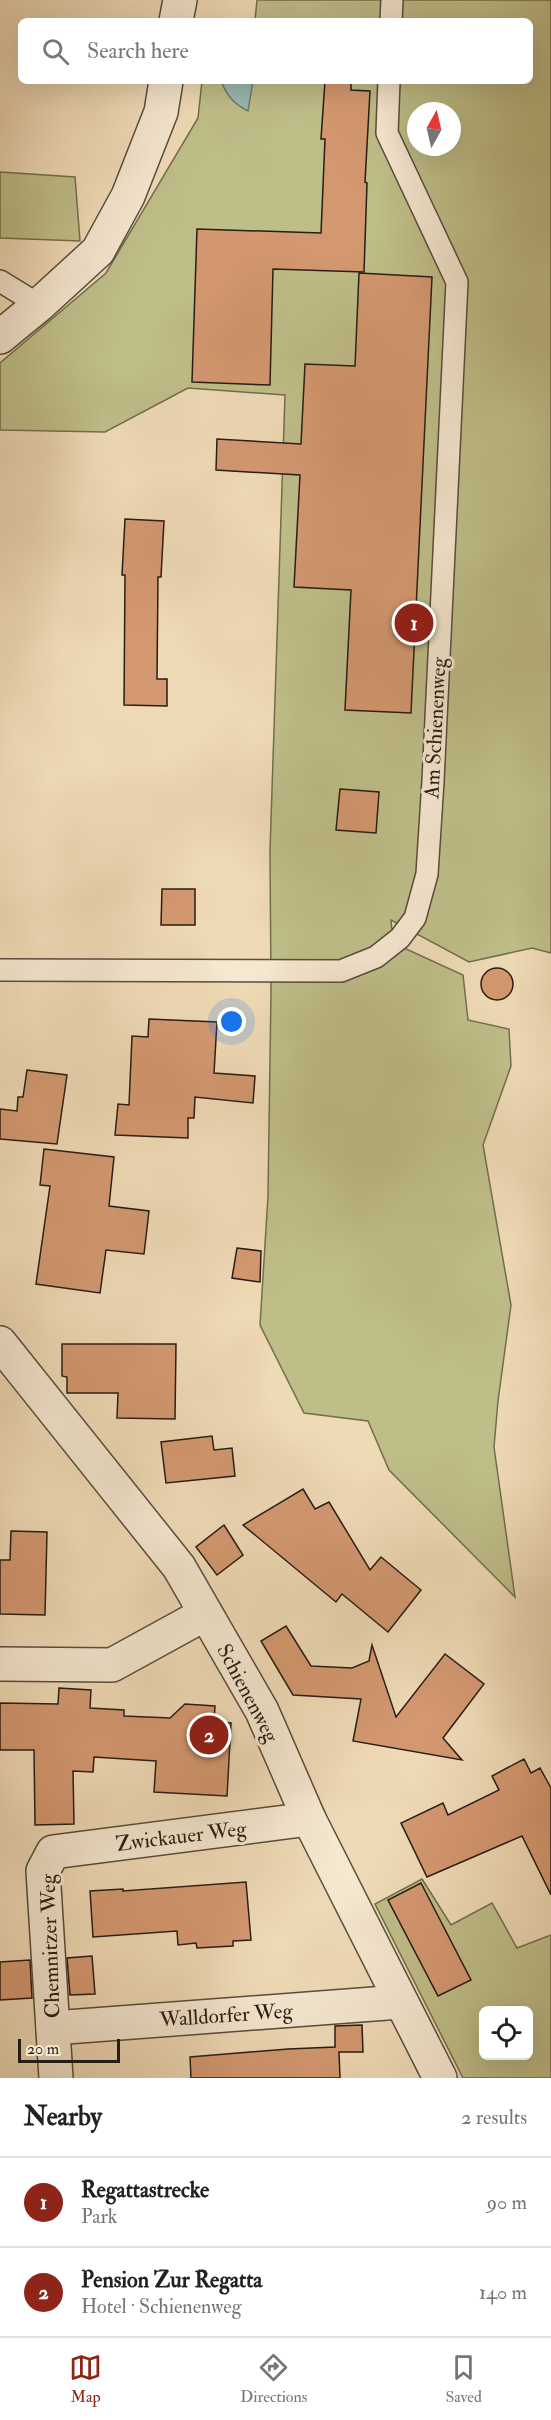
<!DOCTYPE html>
<meta charset="utf-8">
<style>
:root{--surface:#fff;--page:#f2f2f2;--text:#222;--muted:#767676;--line:#e0e0e0;--accent:#8f2418}
body{margin:0;font-family:"IM FELL Double Pica",serif;background:var(--page);color:var(--text)}
.controls{position:absolute;right:18px;bottom:18px;display:grid;overflow:hidden;border-radius:9px;box-shadow:0 6px 24px #0002}
.controls button{width:54px;height:54px;display:grid;place-items:center;padding:0;border:0;border-bottom:2px solid var(--line);background:var(--surface);color:var(--text);font:30px sans-serif}
.compass{position:absolute;left:407px;top:102px;width:54px;height:54px;border-radius:50%;background:var(--surface);box-shadow:0 6px 24px #0002;rotate:8deg}
.scale{position:absolute;left:18px;bottom:15px;width:102px;box-sizing:border-box;padding-left:6px;border:3px solid #261d14;border-top:0;font-size:16px;line-height:21px;white-space:nowrap;color:#261d14;-webkit-text-stroke:4px #f5e7d0;paint-order:stroke}
.you{position:absolute;left:232px;top:1022px;width:21px;height:21px;margin:-15px;border:4px solid #fff;border-radius:50%;background:#1a73e8;box-shadow:0 0 0 9px #1a73e833}
.badge{display:grid;place-items:center;width:39px;height:39px;border-radius:50%;background:var(--accent);color:#fff;font-size:20px;font-weight:700}
.pin{position:absolute;translate:-50% -50%;border:3px solid #fff;box-shadow:0 2px 6px #0006}
.list{margin:0;padding:0;list-style:none}
h2{display:flex;justify-content:space-between;align-items:center;height:78px;margin:0;padding:0 24px;font-size:26px}
h2 small{font-size:20px;font-weight:400;color:var(--muted)}
.list li{display:grid;grid-template-columns:39px 1fr auto;gap:18px;align-items:center;box-sizing:border-box;height:90px;padding:0 24px;border-top:2px solid var(--line)}
.list b{display:block;font-size:22px;white-space:nowrap}
.list p{margin:0;font-size:20px;white-space:nowrap;color:var(--muted)}
.list em{font-size:20px;font-style:normal;color:var(--muted)}
.icon{flex:none;width:33px;height:33px;fill:none;stroke:currentColor;stroke-width:2;stroke-linecap:round;stroke-linejoin:round}
.map{position:relative;flex:none;width:551px;height:2078px;overflow:hidden}
.search{position:absolute;background:var(--surface);box-shadow:0 6px 24px #0002;left:18px;right:18px;top:18px;height:66px;display:flex;align-items:center;gap:15px;box-sizing:border-box;padding:0 21px;border-radius:9px;color:var(--muted);font-size:22px}
.sheet{height:258px;background:var(--surface)}
nav{display:flex;justify-content:space-around;align-items:center;box-sizing:border-box;height:84px;border-top:2px solid var(--line);background:var(--surface);font-size:16px;color:var(--muted)}
nav a{display:grid;justify-items:center;gap:3px}
nav .on{color:var(--accent)}
.map>svg:first-child{display:block}
</style>
<div class="map">
<svg width="551" height="2078" viewBox="0 0 551 2078">
<rect width="100%" height="100%" fill="#efdab6"/>
<filter id="stains"><feTurbulence type="fractalNoise" baseFrequency=".00333" numOctaves="4"/><feColorMatrix values="0 0 0 0 .2 0 0 0 0 .09 0 0 0 0 .02 0 0 0 .5 -.17"/></filter>
<radialGradient id="worn" r=".72"><stop offset=".6" stop-color="#630" stop-opacity="0"/><stop offset="1" stop-color="#630" stop-opacity=".3"/></radialGradient>
<!-- green -->
<g fill="#bfbe89" stroke="#726e4e" stroke-width="1.5" fill-rule="evenodd">
<path d="M257 0H551V953L532 948 469 962 391 920 393 943 463 975 468 1020 509 1029 511 1066 483 1145 511 1305 498 1401 494 1447 515 1597 389 1470 368 1421 304 1413 260 1325 268 1196 271 992 270 851 285 395 188 388 105 432 0 430V363L106 273 198 118 202 81H530V21H252L255 20ZM416 111H452V147H416Z"/>
<polygon points="0,172 75,177 80,241 0,238"/>
<path d="M422 1879 451 1925 492 1903 517 1948 551 1935V2078H463L375 1904ZM484 2010H528V2056H484Z"/>
</g>
<!-- water -->
<path fill="#9abaaf" stroke="#6c7b71" stroke-width="1.5" d="M221 81H253L248 111C234 104 227 96 221 81Z"/>
<!-- building -->
<g fill="#d49871" stroke="#261d14" stroke-width="1.5">
<polygon points="325,81 351,81 351,90 370,91 365,182 367,183 364,272 273,269 270,385 192,382 197,229 321,233 325,139 321,139"/>
<polygon points="359,273 432,277 411,713 345,710 351,590 294,587 300,475 216,470 217,439 301,444 305,364 355,366"/>
<polygon points="125,519 164,521 161,577 158,577 157,679 167,679 167,706 124,705 125,575 122,575"/>
<polygon points="340,789 379,792 376,833 336,830"/>
<polygon points="162,889 195,889 195,925 161,925"/>
<circle cx="497" cy="984" r="16"/>
<polygon points="149,1019 217,1022 214,1073 255,1076 253,1103 195,1097 194,1118 188,1118 188,1138 115,1135 118,1104 129,1105 132,1036 148,1037"/>
<polygon points="27,1070 67,1075 57,1144 0,1139 0,1109 17,1111 18,1097 23,1097"/>
<polygon points="44,1149 114,1157 109,1206 149,1211 144,1254 106,1250 100,1293 36,1284 50,1186 40,1185"/>
<polygon points="237,1248 261,1251 260,1282 232,1278"/>
<polygon points="62,1344 176,1344 175,1419 117,1418 118,1393 67,1393 67,1377 62,1376"/>
<polygon points="212,1436 214,1450 232,1448 235,1476 166,1483 161,1442"/>
<polygon points="303,1489 315,1509 329,1502 370,1570 381,1557 421,1590 388,1632 342,1594 336,1602 243,1525"/>
<polygon points="224,1525 243,1555 217,1575 196,1547"/>
<polygon points="11,1531 47,1532 45,1615 0,1614 0,1560 10,1560"/>
<polygon points="286,1626 311,1666 352,1668 369,1661 372,1645 396,1717 445,1654 484,1684 443,1738 462,1760 353,1741 361,1699 293,1695 261,1641"/>
<polygon points="59,1688 91,1690 90,1708 124,1710 124,1716 170,1718 185,1704 215,1706 214,1722 231,1723 227,1796 154,1792 156,1761 94,1757 93,1772 73,1771 74,1824 35,1825 34,1750 0,1750 0,1703 58,1704"/>
<polygon points="524,1759 531,1773 540,1768 551,1788 551,1895 522,1836 427,1877 401,1823 443,1803 448,1815 499,1790 492,1776"/>
<polygon points="246,1882 251,1940 233,1941 233,1946 197,1948 196,1943 178,1945 177,1931 93,1937 90,1891 123,1889 123,1891"/>
<polygon points="421,1883 471,1980 438,1996 388,1900"/>
<polygon points="92,1956 95,1994 70,1995 67,1958"/>
<polygon points="30,1960 32,1998 0,2000 0,1962"/>
<polygon points="362,2025 363,2052 339,2052 340,2078 191,2078 190,2057 288,2049 335,2047 335,2026"/>
</g>
<g fill="none" stroke-linecap="round" stroke-linejoin="round">
<!-- service casing -->
<g stroke="#584c3c" stroke-width="24">
<g id="service">
<polyline points="391,21 392,0"/>
<polyline points="0,281 39,305"/>
<polyline points="0,970 341,971 376,957 400,938 415,918 427,874 433,781 457,282 387,133 389,81"/>
</g>
</g>
<!-- minor casing -->
<g stroke="#584c3c" stroke-width="36">
<g id="minor">
<polyline points="176,21 180,0"/>
<polyline points="0,337 39,305 98,251 128,196 161,112 166,81"/>
<polyline points="0,1343 179,1567 262,1711 309,1819 440,2078"/>
<polyline points="0,1664 112,1665 205,1614"/>
<polyline points="53,2028 400,2002"/>
<polyline points="56,2078 43,1871 53,1852 309,1819"/>
</g>
</g>
<!-- service -->
<use href="#service" stroke="#f5e7d0" stroke-width="21"/>
<!-- minor -->
<use href="#minor" stroke="#f5e7d0" stroke-width="33"/>
</g>
<g text-anchor="middle" stroke-width="6" stroke-linejoin="round" paint-order="stroke">
<!-- street labels -->
<g font-size="21" fill="#261d14" stroke="#f5e7d0">
<text transform="translate(435 728) rotate(-87)" y="7">Am Schienenweg</text>
<text transform="translate(248 1693) rotate(62)" y="7">Schienenweg</text>
<text transform="translate(181 1836) rotate(-7)" y="7">Zwickauer Weg</text>
<text transform="translate(50 1946) rotate(-92)" y="7">Chemnitzer Weg</text>
<text transform="translate(226 2015) rotate(-4)" y="7">Walldorfer Weg</text>
</g>
</g>
<rect width="100%" height="100%" filter="url(#stains)"/>
<rect width="100%" height="100%" fill="url(#worn)"/>
</svg>
<div class="controls">
<button><svg class="icon" aria-label="locate" viewBox="0 0 24 24"><circle cx="12" cy="12" r="6"/><path d="M12 2v4M12 18v4M2 12h4M18 12h4"/></svg></button>
</div>
<svg class="compass" viewBox="-18 -18 36 36"><path d="M0-13l5 13h-10z" fill="#e53935"/><path d="M0 13l5-13h-10z" fill="#767676"/></svg>
<div class="scale">20 m</div>
<div class="you"></div>
<div class="pin badge" style="left:414px;top:623px">1</div>
<div class="pin badge" style="left:209px;top:1735px">2</div>
<div class="search"><svg class="icon" aria-label="search" viewBox="0 0 24 24"><circle cx="10" cy="10" r="6"/><path d="M15 15l6 6"/></svg>Search here</div>
</div>
<section class="sheet">
<h2>Nearby<small>2 results</small></h2>
<ul class="list">
<li><span class="badge">1</span><div><b>Regattastrecke</b><p>Park</p></div><em>90 m</em></li>
<li><span class="badge">2</span><div><b>Pension Zur Regatta</b><p>Hotel · Schienenweg</p></div><em>140 m</em></li>
</ul>
</section>
<nav>
<a class="on"><svg class="icon" aria-label="map" viewBox="0 0 24 24"><path d="M3 6l6-2 6 2 6-2v14l-6 2-6-2-6 2zM9 4v14M15 6v14"/></svg>Map</a>
<a><svg class="icon" aria-label="directions" viewBox="0 0 24 24"><path d="M12 3l9 9-9 9-9-9zM9 14v-3h6M13 9l2 2-2 2"/></svg>Directions</a>
<a><svg class="icon" aria-label="saved" viewBox="0 0 24 24"><path d="M7 4h10v16l-5-4-5 4z"/></svg>Saved</a>
</nav>
